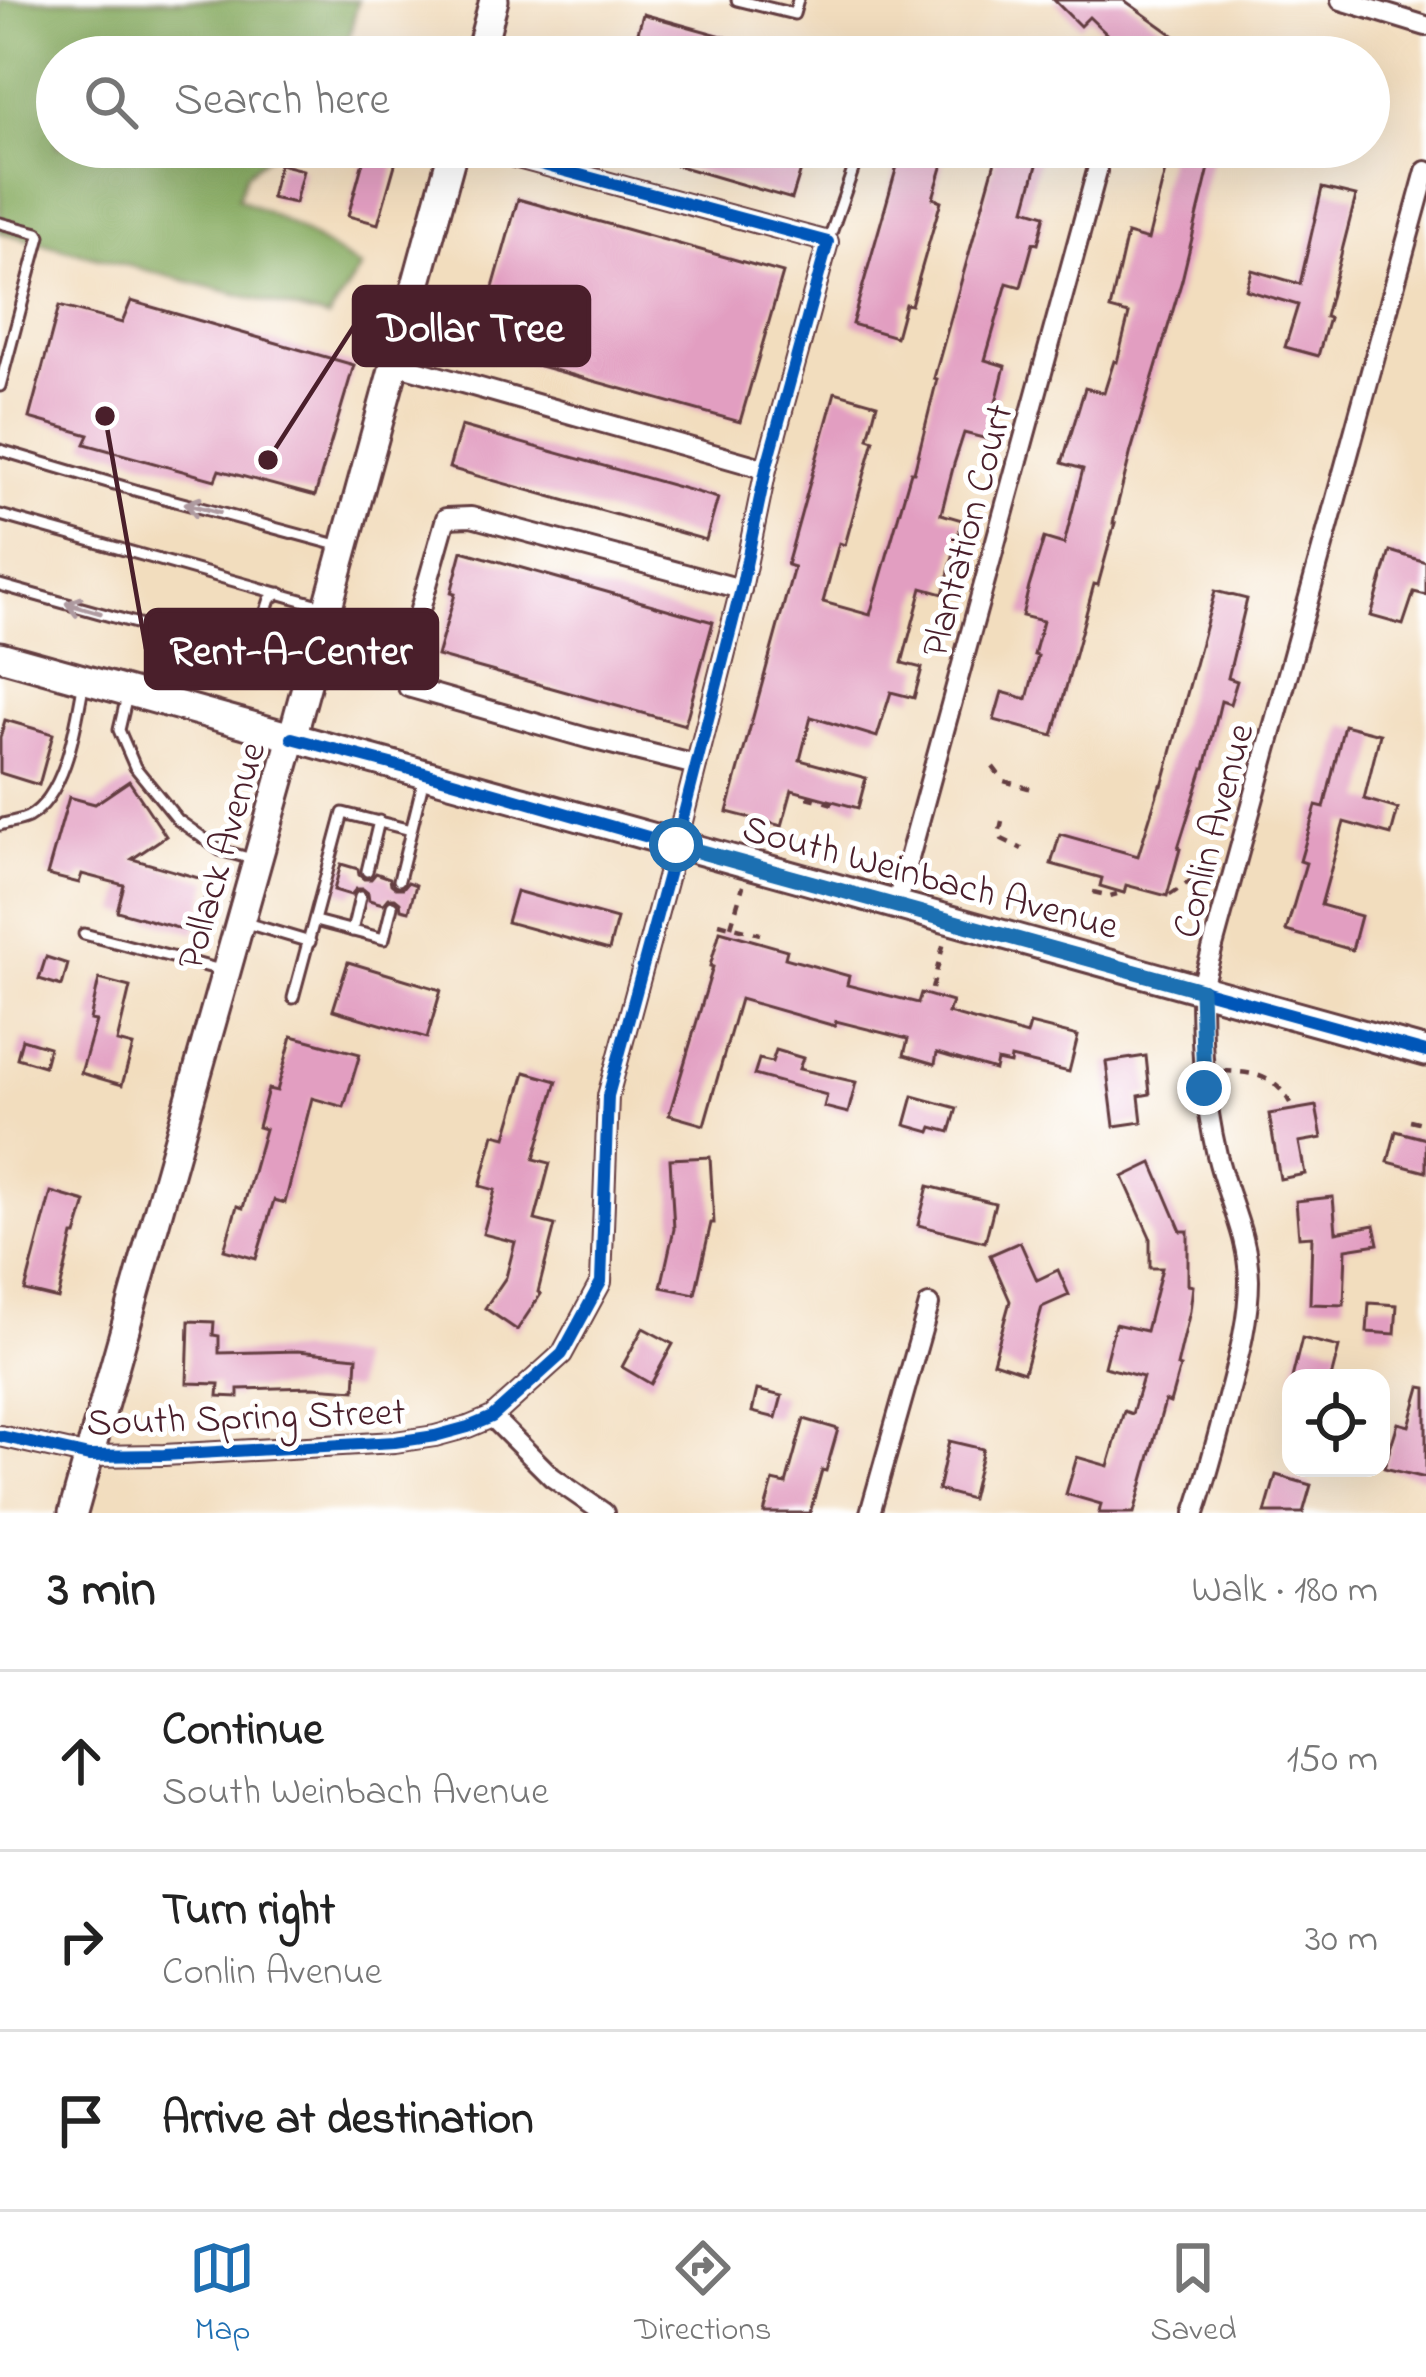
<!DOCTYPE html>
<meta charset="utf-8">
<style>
:root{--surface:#fff;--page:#f6f6f6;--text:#222;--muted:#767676;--line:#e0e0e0;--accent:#1f6fb2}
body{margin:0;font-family:"Indie Flower",sans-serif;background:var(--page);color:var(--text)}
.controls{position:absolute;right:36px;bottom:36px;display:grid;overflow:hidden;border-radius:24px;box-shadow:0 12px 48px #0002}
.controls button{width:108px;height:108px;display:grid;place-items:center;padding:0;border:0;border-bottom:3px solid var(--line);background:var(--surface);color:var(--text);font:60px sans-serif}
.stop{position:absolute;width:36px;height:36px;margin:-27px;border:9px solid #1f6fb2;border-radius:50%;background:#fff}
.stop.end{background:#1f6fb2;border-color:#fff;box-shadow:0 3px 12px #0008}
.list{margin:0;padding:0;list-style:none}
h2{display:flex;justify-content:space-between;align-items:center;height:156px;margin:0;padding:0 48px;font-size:51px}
h2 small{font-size:39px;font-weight:400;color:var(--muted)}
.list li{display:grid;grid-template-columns:78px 1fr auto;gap:36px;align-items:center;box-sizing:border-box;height:180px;padding:0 48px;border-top:3px solid var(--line)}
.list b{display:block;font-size:45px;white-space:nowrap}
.list p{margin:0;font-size:39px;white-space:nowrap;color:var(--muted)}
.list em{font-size:39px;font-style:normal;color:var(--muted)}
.icon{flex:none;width:66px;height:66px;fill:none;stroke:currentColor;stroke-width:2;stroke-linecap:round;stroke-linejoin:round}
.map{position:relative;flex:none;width:1426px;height:1513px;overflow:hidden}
.search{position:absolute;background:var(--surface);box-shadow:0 12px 48px #0002;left:36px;right:36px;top:36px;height:132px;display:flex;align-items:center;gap:30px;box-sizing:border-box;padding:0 42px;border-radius:66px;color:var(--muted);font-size:45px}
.sheet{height:696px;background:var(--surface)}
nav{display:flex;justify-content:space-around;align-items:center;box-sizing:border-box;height:168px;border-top:3px solid var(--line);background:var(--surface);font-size:33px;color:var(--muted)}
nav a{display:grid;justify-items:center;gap:6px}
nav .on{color:var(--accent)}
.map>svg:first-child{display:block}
</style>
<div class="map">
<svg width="1426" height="1513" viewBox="0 0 1426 1513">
<rect width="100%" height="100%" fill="#fff"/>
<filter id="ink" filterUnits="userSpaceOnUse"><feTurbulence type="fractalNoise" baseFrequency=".00833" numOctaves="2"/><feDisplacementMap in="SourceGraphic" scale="24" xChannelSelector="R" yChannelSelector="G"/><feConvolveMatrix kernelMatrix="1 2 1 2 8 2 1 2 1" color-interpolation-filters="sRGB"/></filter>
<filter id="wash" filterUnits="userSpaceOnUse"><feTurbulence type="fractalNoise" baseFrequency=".004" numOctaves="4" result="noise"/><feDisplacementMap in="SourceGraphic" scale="48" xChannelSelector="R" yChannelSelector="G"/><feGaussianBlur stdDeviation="2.7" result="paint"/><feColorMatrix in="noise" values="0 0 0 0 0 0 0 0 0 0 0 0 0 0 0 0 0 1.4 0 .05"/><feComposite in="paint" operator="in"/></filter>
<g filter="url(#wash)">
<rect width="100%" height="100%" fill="#f2ddbe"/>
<!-- forest -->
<polygon fill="#87ab60" stroke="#686546" stroke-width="3" points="0,0 358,0 344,57 57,57 57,147 279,147 246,174 238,198 291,224 361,268 328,318 0,232"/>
<g id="blocks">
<!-- building -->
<g fill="#e29ec1">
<polygon points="1054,0 1124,0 1204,57 1111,57 1118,45 1089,17 1080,26"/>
<polygon points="643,14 776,51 776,57 631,57"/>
<polygon points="367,147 400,147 378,224 348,216"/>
<polygon points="632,147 758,147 804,160 792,199 631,152"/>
<polygon points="999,147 1042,147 1025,209 1045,215 1038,244 1033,243 1021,287 1007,283 985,360 1005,366 987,439 964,433 954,464 941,514 962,520 951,564 943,594 922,588 902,663 922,668 914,698 891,692 877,737 811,717 800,760 866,778 858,808 792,790 782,826 727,812 794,567 787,565 835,392 877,404 868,438 874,440 845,545 839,543 823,602 870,615 911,472 914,472 937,379 934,378"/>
<polygon points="1171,147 1214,147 1182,280 1131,451 1113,523 1115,523 1098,585 1094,584 1053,736 994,720 1002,692 1027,699 1038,656 1034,655 1043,621 1022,616 1029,587 1044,538 1064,544 1083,469 1062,463 1085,388 1104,393 1114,361 1117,362 1129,314 1110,309 1127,234 1148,240"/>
<polygon points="901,152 943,164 933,198 941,201 911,305 905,304 896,337 852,324"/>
<polygon points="279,164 303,170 295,203 271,198"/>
<polygon points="1322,188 1356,196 1325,317 1329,318 1318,356 1285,347 1298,305 1246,290 1252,270 1300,284"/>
<polygon points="518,199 783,273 740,422 476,348"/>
<polygon points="131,301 354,365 315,496 219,470 215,480 85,444 89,435 29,418 59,306 122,323"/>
<polygon points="461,426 718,498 706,540 449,468"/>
<polygon points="462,551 713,622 685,725 437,656 455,594 451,593"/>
<polygon points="1390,551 1426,562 1426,595 1414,592 1403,625 1371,616"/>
<polygon points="1215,591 1247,599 1228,678 1237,681 1230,704 1221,701 1205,768 1203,768 1178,848 1180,849 1167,896 1126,885 1124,893 1100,886 1102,878 1051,864 1060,834 1138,856 1160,785 1162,786"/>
<polygon points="5,720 53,734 39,785 0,773 0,738"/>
<polygon points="1344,725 1380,734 1364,799 1398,809 1391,835 1344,822 1321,905 1361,916 1352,950 1286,931 1306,863 1300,861 1316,806 1324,808"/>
<polygon points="129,781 166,836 132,859 209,881 195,933 117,911 124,885 82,874 79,883 47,875 69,797 95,804"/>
<polygon points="341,864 358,869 359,875 364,879 371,879 376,873 390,878 391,884 396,888 403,888 408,882 416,885 409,911 401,909 400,902 395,898 388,898 383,904 369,900 368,893 363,889 356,889 351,895 334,890"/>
<polygon points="516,891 617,919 609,950 507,922"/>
<polygon points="720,931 787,950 785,958 849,976 847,985 918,1003 921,993 952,1002 948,1013 1027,1035 1030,1024 1078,1036 1069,1072 1011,1058 1010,1064 997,1061 995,1070 937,1053 935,1064 904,1055 908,1039 836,1021 835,1026 740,999 704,1125 669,1115 713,967 710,966"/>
<polygon points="46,957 68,964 62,986 39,979"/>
<polygon points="348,962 441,990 427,1038 333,1010"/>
<polygon points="99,979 130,987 117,1042 133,1046 122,1085 81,1073 96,1021 90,1020"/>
<polygon points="292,1036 360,1054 344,1107 312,1098 285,1203 274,1200 256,1259 224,1250 237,1206 243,1208 265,1129 258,1127 268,1089 277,1091"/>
<polygon points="22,1039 49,1047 44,1066 17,1058"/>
<polygon points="776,1050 803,1058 799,1069 856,1082 848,1113 824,1107 827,1095 754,1075 759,1059 772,1062"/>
<polygon points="1146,1056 1150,1094 1139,1096 1142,1122 1114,1126 1106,1062"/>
<polygon points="525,1072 557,1081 534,1159 550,1163 535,1220 555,1225 538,1292 541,1294 517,1330 485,1308 506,1277 515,1242 483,1234 495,1190 480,1186 494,1134 506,1137"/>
<polygon points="913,1096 957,1108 950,1132 932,1127 930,1132 905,1125"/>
<polygon points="1316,1106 1322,1138 1299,1142 1305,1174 1280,1179 1269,1114"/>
<polygon points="1396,1131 1426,1139 1426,1172 1388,1162"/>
<polygon points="710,1157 714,1223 711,1223 695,1294 661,1287 674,1229 670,1159"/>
<polygon points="1152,1163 1181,1231 1188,1231 1188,1285 1193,1286 1190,1311 1177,1366 1180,1367 1170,1403 1165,1401 1134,1513 1099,1513 1101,1504 1066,1494 1077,1457 1108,1466 1124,1411 1132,1414 1143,1377 1104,1367 1115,1324 1146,1331 1162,1268 1150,1268 1150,1237 1123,1177"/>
<polygon points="928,1186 995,1203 985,1242 918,1225"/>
<polygon points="51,1192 86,1202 76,1235 73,1235 58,1299 25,1291"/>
<polygon points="1333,1197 1336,1232 1374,1225 1378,1244 1346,1249 1344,1305 1310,1304 1312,1236 1299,1237 1296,1201"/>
<polygon points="1020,1242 1037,1280 1058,1270 1069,1295 1042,1307 1024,1372 993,1362 1010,1301 990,1255"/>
<polygon points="1369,1303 1397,1305 1395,1334 1367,1332"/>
<polygon points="189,1321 214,1322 213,1335 219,1336 219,1353 298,1351 357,1357 355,1390 313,1387 238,1389 238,1397 218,1396 219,1384 187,1383"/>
<polygon points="643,1328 673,1344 651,1384 622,1367"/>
<polygon points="1302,1338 1339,1347 1331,1378 1292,1378"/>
<polygon points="1420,1387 1426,1388 1426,1478 1384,1468 1398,1423 1409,1426"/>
<polygon points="757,1390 782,1396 776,1418 752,1412"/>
<polygon points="804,1419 838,1429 826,1471 822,1470 810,1513 764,1513 773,1481 786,1484"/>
<polygon points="949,1441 983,1449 971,1499 938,1490"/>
<polygon points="1276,1475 1311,1485 1303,1513 1265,1513"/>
</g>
</g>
</g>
<g filter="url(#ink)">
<use href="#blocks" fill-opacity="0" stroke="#633c41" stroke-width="3"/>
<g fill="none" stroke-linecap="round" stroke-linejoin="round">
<!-- lane casing -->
<g stroke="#633c41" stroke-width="15">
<g id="lane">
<polyline points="737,0 794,14 798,0"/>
<polyline points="0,223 38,233 40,236 0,386"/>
<polyline points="828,242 855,164"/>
<polyline points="0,450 138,491 341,546"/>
<polyline points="0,515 323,606"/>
<polyline points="0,585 242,653 250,653 253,650 270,599 280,593"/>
<polyline points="127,696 119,730 135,767 178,820 220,850 252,859"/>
<path d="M0 825C8 822 20 821 28 817 66 796 76 724 83 686"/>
<polyline points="367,871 379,821"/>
<polyline points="399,880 424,778"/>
<polyline points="315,921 384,939 392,906"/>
<polyline points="246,923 310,942"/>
<polyline points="352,931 360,897"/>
<polyline points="84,934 221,970"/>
<polyline points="293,998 343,813 411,830"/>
</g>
</g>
<!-- street casing -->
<g stroke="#633c41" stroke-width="24">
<g id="street">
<polyline points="1341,0 1426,26"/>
<polyline points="395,364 766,469"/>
<polyline points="696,765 587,738 408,687 408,652 446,518 471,517 741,589"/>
<polyline points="896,906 1097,171"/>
<polyline points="492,1417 552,1477 604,1513"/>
<polyline points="0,1436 89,1456 164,1455 395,1442 435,1436 468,1427 492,1417 562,1354 601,1282 608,1096 676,845 741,589 766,469 828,242 477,147"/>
<polyline points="870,1513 929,1305"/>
<path d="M1195 1513C1208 1475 1218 1436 1228 1397 1238 1359 1249 1320 1249 1280 1248 1234 1227 1198 1217 1155 1204 1100 1201 1047 1201 990L1426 171"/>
</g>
</g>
<!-- secondary casing -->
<g stroke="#633c41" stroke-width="33">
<g id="secondary">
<polyline points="479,57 494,0"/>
<polyline points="0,656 1426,1052"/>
<polyline points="73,1513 292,738 454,147"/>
</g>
</g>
<!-- path -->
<g stroke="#633c41" stroke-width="4.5" stroke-dasharray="9 9" stroke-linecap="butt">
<polyline points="993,767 1004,781 1038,791"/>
<polyline points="807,797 837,805"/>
<polyline points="1002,821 1000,830 1002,839 1022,849"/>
<polyline points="1093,892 1110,896 1117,894"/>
<polyline points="1170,895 1209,868"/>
<polyline points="719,923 760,934"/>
<polyline points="731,926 743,886"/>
<polyline points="932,989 944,942"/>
<path d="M1223 1071C1252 1072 1275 1075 1290 1103"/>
<polyline points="1410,1120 1426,1124"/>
</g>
<!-- lane -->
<use href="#lane" stroke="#fff" stroke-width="9"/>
<!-- street -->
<use href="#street" stroke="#fff" stroke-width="18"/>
<!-- secondary -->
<use href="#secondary" stroke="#fff" stroke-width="27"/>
<!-- cycleway casing -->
<g stroke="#fff" stroke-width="20">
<g id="cycleway">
<polyline points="292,738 425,773 676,845 1426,1052"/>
<polyline points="0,1436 89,1456 164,1455 395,1442 435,1436 468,1427 492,1417 562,1354 601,1282 608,1096 676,845 741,589 766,469 828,242 477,147"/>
</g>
</g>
<!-- cycleway -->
<use href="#cycleway" stroke="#0057b8" stroke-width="12"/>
</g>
<!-- one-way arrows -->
<defs><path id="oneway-shaft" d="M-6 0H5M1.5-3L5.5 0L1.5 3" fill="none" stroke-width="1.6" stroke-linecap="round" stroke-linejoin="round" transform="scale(3)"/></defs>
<g stroke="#ae9aa0">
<use href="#oneway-shaft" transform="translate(202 508) rotate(-165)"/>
<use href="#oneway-shaft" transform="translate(83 608) rotate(-164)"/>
</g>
</g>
<g fill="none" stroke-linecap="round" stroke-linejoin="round" filter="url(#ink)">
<!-- route -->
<polyline stroke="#1f6fb2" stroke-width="15" points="676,845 1201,990 1204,1088"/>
</g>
<g text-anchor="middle" stroke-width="10" stroke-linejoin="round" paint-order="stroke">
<!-- street labels -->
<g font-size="39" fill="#4a1f2b" stroke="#fff">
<text transform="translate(965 530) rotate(-75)" y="14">Plantation Court</text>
<text transform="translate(1211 830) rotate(-75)" y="14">Conlin Avenue</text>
<text transform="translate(219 855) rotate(-74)" y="14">Pollack Avenue</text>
<text transform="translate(931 875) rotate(15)" y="14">South Weinbach Avenue</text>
<text transform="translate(246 1415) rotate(-2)" y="14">South Spring Street</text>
</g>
</g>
<!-- callouts -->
<path fill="none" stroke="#4a1f2b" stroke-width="4.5" d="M268 460L354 326M105 416L146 649"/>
<g fill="#4a1f2b" stroke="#fff" stroke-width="4.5">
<circle cx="268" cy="460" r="12"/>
<circle cx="105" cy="416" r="12"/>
</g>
<g fill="#4a1f2b" stroke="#4a1f2b" stroke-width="4.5">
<rect x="354" y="287" width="235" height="78" rx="12"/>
<rect x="146" y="610" width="291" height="78" rx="12"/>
</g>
<g font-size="42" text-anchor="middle" font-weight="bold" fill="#fff">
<text x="471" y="341">Dollar Tree</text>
<text x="291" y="664">Rent-A-Center</text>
</g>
</svg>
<div class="controls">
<button><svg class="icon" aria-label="locate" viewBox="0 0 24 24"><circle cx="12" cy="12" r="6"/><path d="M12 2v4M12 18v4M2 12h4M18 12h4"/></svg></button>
</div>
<div class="stop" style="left:676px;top:845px"></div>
<div class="stop end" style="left:1204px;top:1088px"></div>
<div class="search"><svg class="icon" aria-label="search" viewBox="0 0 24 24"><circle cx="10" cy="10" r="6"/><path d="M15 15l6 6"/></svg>Search here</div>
</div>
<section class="sheet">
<h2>3 min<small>Walk · 180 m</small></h2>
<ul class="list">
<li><svg class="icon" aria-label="ahead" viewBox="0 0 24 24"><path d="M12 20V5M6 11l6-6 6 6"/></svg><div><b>Continue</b><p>South Weinbach Avenue</p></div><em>150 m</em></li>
<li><svg class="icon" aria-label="right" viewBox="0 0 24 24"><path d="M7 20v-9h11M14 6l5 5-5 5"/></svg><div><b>Turn right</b><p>Conlin Avenue</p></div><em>30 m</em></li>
<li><svg class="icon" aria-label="arrive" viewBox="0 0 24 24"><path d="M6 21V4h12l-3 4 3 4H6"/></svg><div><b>Arrive at destination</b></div></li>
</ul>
</section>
<nav>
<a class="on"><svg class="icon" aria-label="map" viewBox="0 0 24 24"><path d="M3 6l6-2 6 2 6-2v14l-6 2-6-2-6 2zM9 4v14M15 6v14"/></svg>Map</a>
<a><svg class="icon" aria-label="directions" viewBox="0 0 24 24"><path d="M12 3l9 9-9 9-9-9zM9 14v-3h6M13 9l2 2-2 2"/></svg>Directions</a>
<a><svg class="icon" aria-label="saved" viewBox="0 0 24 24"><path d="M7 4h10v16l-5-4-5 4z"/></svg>Saved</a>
</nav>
